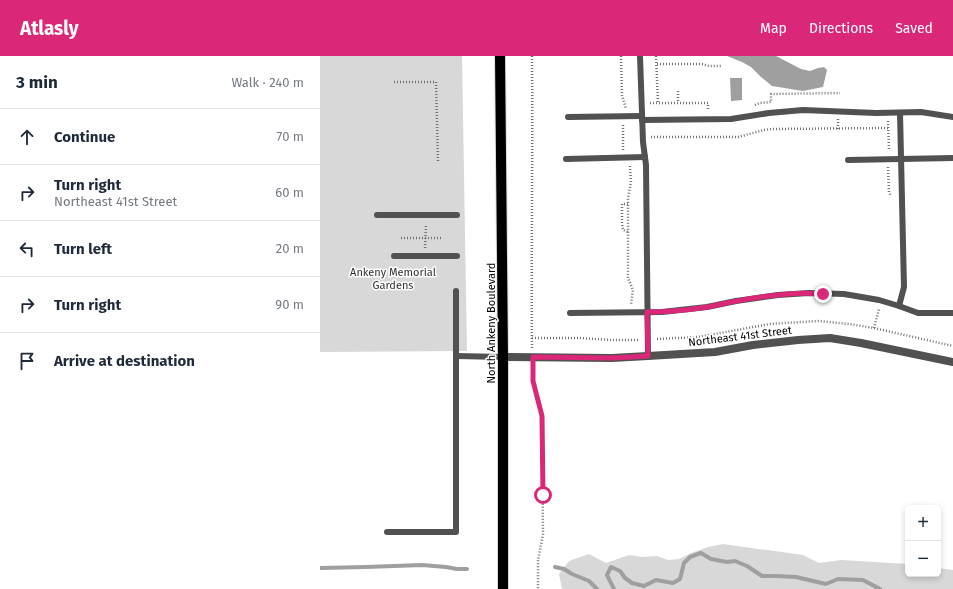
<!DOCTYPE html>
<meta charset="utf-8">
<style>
:root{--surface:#fff;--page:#f6f6f7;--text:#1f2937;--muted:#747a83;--line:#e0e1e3;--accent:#db2777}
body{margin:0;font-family:"Fira Sans",sans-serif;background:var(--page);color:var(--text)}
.controls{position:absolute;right:12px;bottom:12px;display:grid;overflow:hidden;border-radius:6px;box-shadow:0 2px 6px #0003}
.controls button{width:36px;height:36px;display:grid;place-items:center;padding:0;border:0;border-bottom:1px solid var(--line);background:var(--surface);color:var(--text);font:20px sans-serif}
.stop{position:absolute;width:12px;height:12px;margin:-9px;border:3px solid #db2777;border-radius:50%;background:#fff}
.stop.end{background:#db2777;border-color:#fff;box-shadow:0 1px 4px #0008}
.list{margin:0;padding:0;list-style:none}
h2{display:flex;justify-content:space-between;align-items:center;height:52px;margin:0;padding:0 16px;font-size:17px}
h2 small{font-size:13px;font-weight:400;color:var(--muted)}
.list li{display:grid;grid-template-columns:26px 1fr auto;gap:12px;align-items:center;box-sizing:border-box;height:56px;padding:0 16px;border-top:1px solid var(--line)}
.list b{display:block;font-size:15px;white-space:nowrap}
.list p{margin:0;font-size:13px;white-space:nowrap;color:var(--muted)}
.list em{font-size:13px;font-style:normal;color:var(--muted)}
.icon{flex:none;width:22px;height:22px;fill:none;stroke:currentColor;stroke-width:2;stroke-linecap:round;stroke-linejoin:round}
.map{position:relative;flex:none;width:633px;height:533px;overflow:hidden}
header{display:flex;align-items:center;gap:24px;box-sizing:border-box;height:56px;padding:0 20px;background:var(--accent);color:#fff}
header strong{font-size:19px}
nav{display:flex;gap:22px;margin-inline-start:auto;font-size:14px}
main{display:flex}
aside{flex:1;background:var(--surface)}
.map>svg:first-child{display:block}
</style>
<header>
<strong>Atlasly</strong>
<nav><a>Map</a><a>Directions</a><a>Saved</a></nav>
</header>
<main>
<aside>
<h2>3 min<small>Walk · 240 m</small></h2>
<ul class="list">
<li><svg class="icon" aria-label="ahead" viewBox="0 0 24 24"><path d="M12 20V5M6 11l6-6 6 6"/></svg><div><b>Continue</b></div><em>70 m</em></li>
<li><svg class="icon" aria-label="right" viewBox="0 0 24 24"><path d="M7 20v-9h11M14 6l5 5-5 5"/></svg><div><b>Turn right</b><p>Northeast 41st Street</p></div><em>60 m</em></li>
<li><svg class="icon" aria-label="left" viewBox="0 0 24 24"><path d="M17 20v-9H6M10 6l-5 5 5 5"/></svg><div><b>Turn left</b></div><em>20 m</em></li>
<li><svg class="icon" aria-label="right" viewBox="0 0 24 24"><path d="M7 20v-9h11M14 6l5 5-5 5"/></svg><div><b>Turn right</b></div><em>90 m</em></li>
<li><svg class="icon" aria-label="arrive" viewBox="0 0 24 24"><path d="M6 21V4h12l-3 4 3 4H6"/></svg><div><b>Arrive at destination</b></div></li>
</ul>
</aside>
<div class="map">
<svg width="633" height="533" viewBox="0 0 633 533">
<rect width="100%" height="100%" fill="#fff"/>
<!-- green -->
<g fill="#d8d8d8">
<polygon points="0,0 142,0 147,295 0,296"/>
<polygon points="403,488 483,499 499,507 521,504 588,508 588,518 618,518 618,512 633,514 633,533 242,533 239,518 249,505 269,498 286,507 309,499 322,501 337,500 348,504 359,503 371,497 388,491"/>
</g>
<!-- water -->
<g fill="#9f9f9f">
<polygon points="407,0 456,0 481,13 490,15 498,12 504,11 507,14 503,31 483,35 452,30 441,21 431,11 422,6"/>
<polygon points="410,22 422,22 422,44 411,45"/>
</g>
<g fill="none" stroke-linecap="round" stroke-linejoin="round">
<!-- stream -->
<g stroke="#9f9f9f" stroke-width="4">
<polyline points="235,511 244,513 252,518 269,525 277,533"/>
<polyline points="0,512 46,511 102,509 126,511 137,513 147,513"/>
<polyline points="294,533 287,519 291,511 300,515 305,522 312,527 324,530 336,524 353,527 360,523 364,507 370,501 381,497 391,503 407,506 415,505 427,510 442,520 456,520 476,521 506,528 518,523 543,524 560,533"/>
</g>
<!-- primary casing -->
<g stroke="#dbdbdb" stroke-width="12">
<polyline id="primary" points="180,0 183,301 183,533"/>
</g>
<!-- path -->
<g stroke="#737373" stroke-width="2.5" stroke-dasharray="1 2" stroke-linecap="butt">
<path d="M212 0C213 97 211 195 212 292"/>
<polyline points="301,0 302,39 306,53"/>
<polyline points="336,0 338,47"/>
<polyline points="337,8 382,8 389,10 401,10"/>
<polyline points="74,26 116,26 118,105"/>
<polyline points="358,35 358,47"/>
<polyline points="330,47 388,47 388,53 389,54"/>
<polyline points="435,49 440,47 451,46 451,38 520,37"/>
<polyline points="568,65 569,94"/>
<polyline points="518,73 518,63"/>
<polyline points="331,81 418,81 444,74 452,73 568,72"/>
<polyline points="303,94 303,69"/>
<polyline points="310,110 311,126 308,142 308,222 313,234 311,248"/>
<polyline points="568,111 569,136 571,140"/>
<polyline points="308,148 302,148 302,168 303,174 308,176"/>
<polyline points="81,182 122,182"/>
<polyline points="105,192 106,168"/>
<polyline points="554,272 559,253"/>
<polyline points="212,282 259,282 292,284 320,284"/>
<polyline points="337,283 378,281 450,268 464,267 499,265 529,268 554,272 633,290"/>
<polyline points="213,311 213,325 222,360 222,378 223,479 218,504 218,533"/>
</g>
<!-- lane -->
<g stroke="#515151" stroke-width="6">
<polyline points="320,0 323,86 326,109 328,300"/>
<polyline points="248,61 322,60"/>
<polyline points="322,64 411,63 449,57 483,54 556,57 601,56 633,61"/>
<polyline points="246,103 325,101"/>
<polyline points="528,104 633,102"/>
<polyline points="57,159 137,159"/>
<polyline points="74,200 137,200"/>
<polyline points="579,250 584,231 580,57"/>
<polyline points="250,257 342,256 387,251 416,245 458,239 489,237 524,238 559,244 579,250 598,257 633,257"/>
<polyline points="136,300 183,301"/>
<polyline points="67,476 136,476 136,235"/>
</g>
<!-- street -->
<polyline stroke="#515151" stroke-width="8" points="183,301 292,302 328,300 395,296 433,289 478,284 510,282 541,287 633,306"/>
<!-- primary -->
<use href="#primary" stroke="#000" stroke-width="10"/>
</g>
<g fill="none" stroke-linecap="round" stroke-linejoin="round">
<!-- route -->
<path stroke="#db2777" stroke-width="5" d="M223 439 222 360 213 325V301L292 302 328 300 327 256C348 256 368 254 388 251 411 246 434 241 458 239 473 237 488 237 503 238"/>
</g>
<g text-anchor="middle" stroke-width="3" stroke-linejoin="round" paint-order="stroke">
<!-- park labels -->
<g font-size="11" fill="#2f2f2f" stroke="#fff">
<text x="73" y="220">Ankeny Memorial<tspan x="73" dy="13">Gardens</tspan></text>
</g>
<!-- street labels -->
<g font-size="11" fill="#000" stroke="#fff">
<text transform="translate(171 267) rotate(-90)" y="4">North Ankeny Boulevard</text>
<text transform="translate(420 280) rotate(-7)" y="4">Northeast 41st Street</text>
</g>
</g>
</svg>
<div class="controls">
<button>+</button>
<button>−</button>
</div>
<div class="stop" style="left:223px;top:439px"></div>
<div class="stop end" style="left:503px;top:238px"></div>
</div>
</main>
